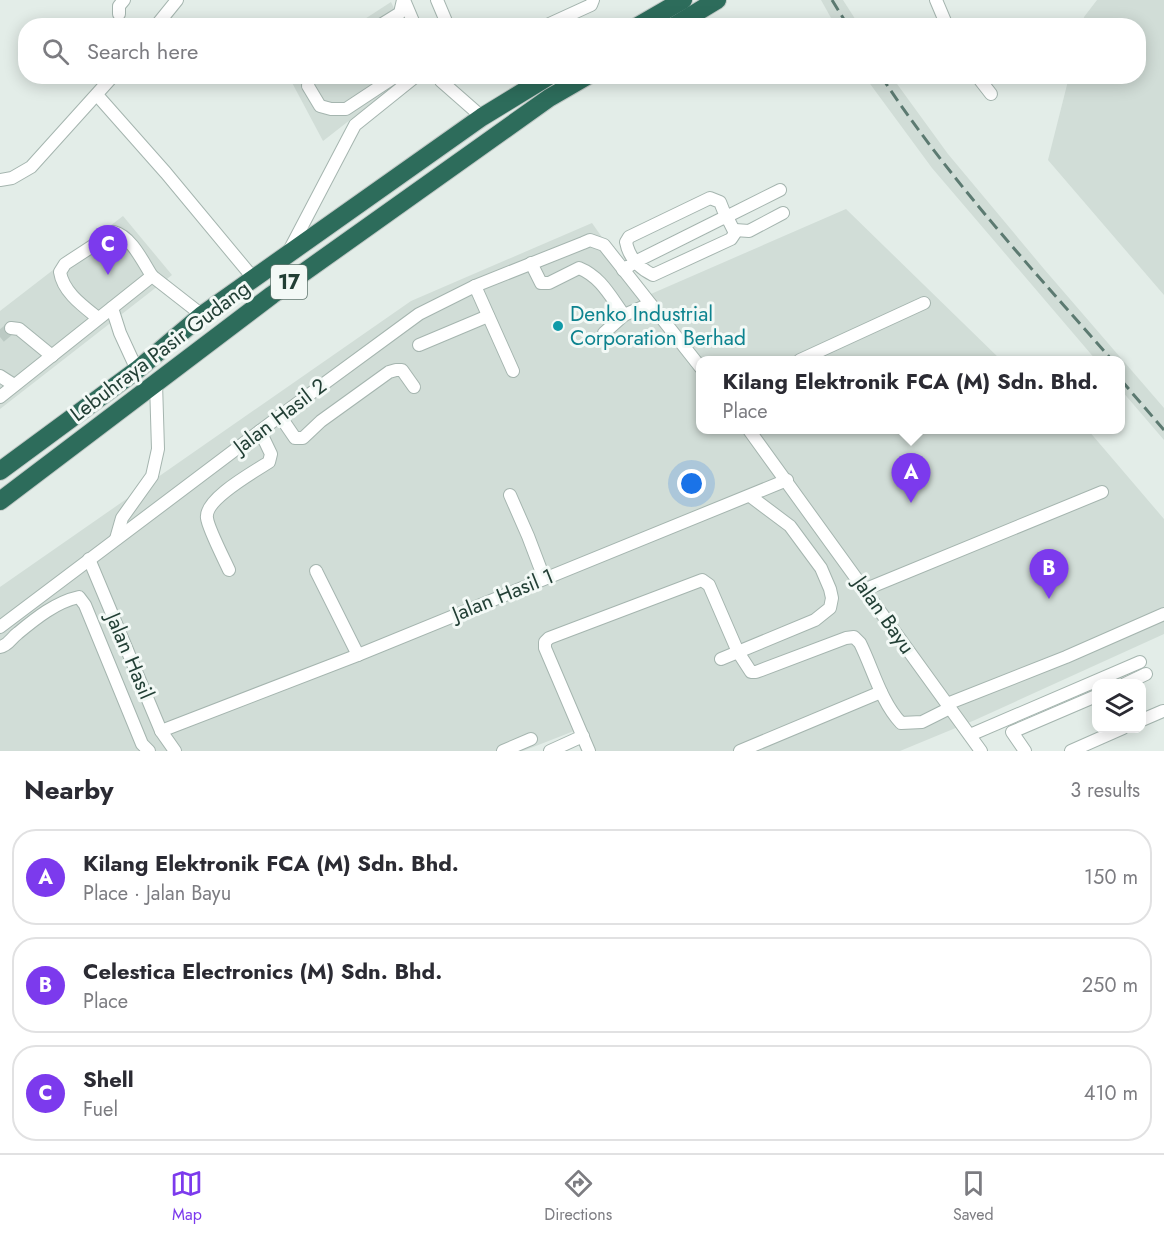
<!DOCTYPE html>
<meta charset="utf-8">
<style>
:root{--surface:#fff;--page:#f7f7f7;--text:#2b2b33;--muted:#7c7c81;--line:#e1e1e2;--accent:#7c3aed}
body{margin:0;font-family:Jost,sans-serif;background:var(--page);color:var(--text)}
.controls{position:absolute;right:18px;bottom:18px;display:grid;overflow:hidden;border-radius:12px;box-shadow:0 3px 15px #0003}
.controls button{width:54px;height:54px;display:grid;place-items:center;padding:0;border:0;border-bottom:2px solid var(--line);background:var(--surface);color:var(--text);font:30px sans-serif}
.you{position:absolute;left:692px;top:484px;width:21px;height:21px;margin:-15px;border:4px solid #fff;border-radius:50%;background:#1a73e8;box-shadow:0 0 0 9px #1a73e833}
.badge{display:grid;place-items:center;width:39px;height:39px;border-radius:50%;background:var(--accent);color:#fff;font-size:20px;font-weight:700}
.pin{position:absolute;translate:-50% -50px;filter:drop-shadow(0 2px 3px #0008)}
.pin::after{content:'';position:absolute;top:32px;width:21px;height:18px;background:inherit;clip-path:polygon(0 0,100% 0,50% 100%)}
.popup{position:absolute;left:696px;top:356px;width:429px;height:78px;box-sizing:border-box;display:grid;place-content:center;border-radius:12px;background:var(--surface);filter:drop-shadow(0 2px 4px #0005);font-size:20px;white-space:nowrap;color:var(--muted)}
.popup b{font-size:22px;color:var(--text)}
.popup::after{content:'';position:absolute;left:50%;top:100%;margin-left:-12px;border:12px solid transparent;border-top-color:var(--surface)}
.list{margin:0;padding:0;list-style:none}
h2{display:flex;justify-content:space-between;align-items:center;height:78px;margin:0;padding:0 24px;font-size:26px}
h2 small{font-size:20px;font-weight:400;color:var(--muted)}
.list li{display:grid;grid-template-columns:39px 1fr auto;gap:18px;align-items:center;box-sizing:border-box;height:96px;margin:0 12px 12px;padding:0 12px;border:2px solid var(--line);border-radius:24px}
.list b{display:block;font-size:22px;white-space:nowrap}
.list p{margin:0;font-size:20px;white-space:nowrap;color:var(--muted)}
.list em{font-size:20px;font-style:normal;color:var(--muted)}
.icon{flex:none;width:33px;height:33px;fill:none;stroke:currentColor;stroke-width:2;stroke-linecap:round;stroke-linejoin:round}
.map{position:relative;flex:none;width:1164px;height:751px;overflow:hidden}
.search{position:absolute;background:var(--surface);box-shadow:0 3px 15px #0003;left:18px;right:18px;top:18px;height:66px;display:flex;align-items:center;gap:15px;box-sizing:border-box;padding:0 21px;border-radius:24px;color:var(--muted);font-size:22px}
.sheet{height:402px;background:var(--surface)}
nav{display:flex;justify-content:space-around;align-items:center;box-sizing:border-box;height:84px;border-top:2px solid var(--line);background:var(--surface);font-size:16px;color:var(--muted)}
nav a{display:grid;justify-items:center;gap:3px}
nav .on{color:var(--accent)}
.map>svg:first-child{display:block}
</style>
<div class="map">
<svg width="1164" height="751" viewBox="0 0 1164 751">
<rect width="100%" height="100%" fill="#e3ede8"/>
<!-- built -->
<g fill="#d1ddd7">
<polygon points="821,0 843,0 859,25 835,25"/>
<polygon points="1097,0 1164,0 1164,295 1048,160 1069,77 1138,76 1138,26 1082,25 1084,17"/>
<polygon points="391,2 402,25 354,26"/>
<polygon points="289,77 405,77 323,141"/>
<polygon points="865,77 892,77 948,154 1044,269 1164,408 1164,440 1121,390 1121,360 1096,360 932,168"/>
<polygon points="846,209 1001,360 701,360 701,430 1088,430 1164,519 1164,634 975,720 900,751 581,751 574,731 523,751 0,751 0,587 411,301 592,223 644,297"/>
<polygon points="123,216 172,275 0,409 0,311"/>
</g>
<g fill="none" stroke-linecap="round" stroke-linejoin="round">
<!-- minor-tunnel -->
<polyline stroke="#bccac4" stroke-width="12" stroke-dasharray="12 6" stroke-linecap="butt" points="0,337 11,328"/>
<!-- minor casing -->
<g stroke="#a5b5af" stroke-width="14">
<g id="minor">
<polyline points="404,0 415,26"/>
<polyline points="437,0 448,26"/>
<polyline points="936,0 947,26"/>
<polyline points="119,14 119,6 124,0"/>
<polyline points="156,26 177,0"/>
<polyline points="379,26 400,13 403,0"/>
<polyline points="545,26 591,5 593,0"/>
<polyline points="309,76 308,86 320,106 331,109 346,109 396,76"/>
<polyline points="439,76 441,81 482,117"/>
<polyline points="977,76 991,94"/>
<polyline points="97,95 166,173 254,279"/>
<polyline points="0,180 12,178 31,167 113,76"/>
<polyline points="735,230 749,231 783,213"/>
<polyline points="290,249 355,125 416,76"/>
<path d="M531 263 541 283H549L579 268C601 277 610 296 624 315L604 333"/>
<path d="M623 270 635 262 723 218 728 219 735 233 731 239 653 275C639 268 629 258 626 242L629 237 710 198 720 202 726 217 780 190"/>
<polyline points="475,286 513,371"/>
<polyline points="112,308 120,333 137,370"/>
<polyline points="624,315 650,304"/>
<path d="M98 318C83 306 63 292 60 272L65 264 114 232C131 236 143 262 152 276"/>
<polyline points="11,328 19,329 52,356"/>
<polyline points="419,345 488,316"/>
<polyline points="800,360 924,303"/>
<polyline points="0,376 14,385"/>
<polyline points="0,397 152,276 202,315"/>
<polyline points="280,416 295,438 303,438 321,421 389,372 396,370 402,370 414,387"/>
<polyline points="749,430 981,751"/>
<polyline points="510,495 528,536 544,578"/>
<polyline points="116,539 122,518 152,476 158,449 156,383"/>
<polyline points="89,559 161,731 175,751"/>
<path d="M229 570C224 559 208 528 207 518 204 499 254 472 269 462L271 454 260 431"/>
<polyline points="316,571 358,655"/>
<polyline points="866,589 1102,492"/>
<polyline points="0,627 280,416 419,314 475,286 583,243 590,240 604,245 701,368"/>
<path d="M0 647C9 645 11 638 18 633 36 618 56 602 79 597L85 605 142 744 149 751"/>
<polyline points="721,659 815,620 830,608 832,598 830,589 821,568 790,526 750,496"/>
<polyline points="1125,684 1146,674"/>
<polyline points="947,704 1066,657 1164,614"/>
<polyline points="1142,720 1163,711"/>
<polyline points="161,731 358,655 787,480"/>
<polyline points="970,735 1140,662"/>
<polyline points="503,751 531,739"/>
<polyline points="550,751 583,736"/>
<path d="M589 751 545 648V642L549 638 702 580 709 585 738 652 751 672H756L846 638 854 637 860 643C873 669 881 702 901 723L922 722 950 708"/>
<polyline points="740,751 881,692"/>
<polyline points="1025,751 1012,732 1096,696"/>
<polyline points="1071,751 1123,728"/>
</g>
</g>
<!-- highway casing -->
<g stroke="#c1c9c6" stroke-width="20">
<g id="highway">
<polyline points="638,26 683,0"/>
<polyline points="674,26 717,0"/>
<polyline points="0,471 137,370 202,315 482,117 549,76"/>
<polyline points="0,501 272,295 549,98 587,76"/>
</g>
</g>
<!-- minor -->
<use href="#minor" stroke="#fff" stroke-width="12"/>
<!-- highway -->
<use href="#highway" stroke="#2d6c5b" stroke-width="18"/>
<!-- rail -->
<g stroke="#5c7a71" stroke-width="3" stroke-dasharray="12 6" stroke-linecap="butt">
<polyline points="832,0 848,26"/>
<path d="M881 76C948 178 1032 269 1112 360"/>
<polyline points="1121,380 1164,430"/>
</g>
</g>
<!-- markers -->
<circle fill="#0f9aa8" stroke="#f3f9f6" stroke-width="2" cx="558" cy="326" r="6"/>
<g text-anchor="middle" stroke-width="6" stroke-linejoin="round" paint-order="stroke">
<!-- shield labels -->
<rect fill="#f3f9f6" stroke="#61776f" stroke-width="1.5" x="271" y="265" width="36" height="34" rx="4.5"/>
<g font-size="20" font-weight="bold" fill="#223f35">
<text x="289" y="289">17</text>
</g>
<!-- culture labels -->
<g font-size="21" fill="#0d838f" stroke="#f3f9f6" text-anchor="start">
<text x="570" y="321">Denko Industrial<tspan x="570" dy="24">Corporation Berhad</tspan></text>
</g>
<!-- street labels -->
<g font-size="21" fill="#223f35" stroke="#f3f9f6">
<text transform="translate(160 351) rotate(-37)" y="7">Lebuhraya Pasir Gudang</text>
<text transform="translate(280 416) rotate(-37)" y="7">Jalan Hasil 2</text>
<text transform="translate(503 595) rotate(-22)" y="7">Jalan Hasil 1</text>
<text transform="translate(884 615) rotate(55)" y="7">Jalan Bayu</text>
<text transform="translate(130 656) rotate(67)" y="7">Jalan Hasil</text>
</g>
</g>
</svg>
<div class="controls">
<button><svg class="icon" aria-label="layers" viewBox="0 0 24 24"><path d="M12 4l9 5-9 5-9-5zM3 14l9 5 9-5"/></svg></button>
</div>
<div class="you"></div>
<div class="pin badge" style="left:911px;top:503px">A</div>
<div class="popup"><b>Kilang Elektronik FCA (M) Sdn. Bhd.</b>Place</div>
<div class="pin badge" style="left:1049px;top:599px">B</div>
<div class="pin badge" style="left:108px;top:275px">C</div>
<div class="search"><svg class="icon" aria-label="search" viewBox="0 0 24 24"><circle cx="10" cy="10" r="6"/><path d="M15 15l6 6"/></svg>Search here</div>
</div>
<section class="sheet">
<h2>Nearby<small>3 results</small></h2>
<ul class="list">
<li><span class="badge">A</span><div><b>Kilang Elektronik FCA (M) Sdn. Bhd.</b><p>Place · Jalan Bayu</p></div><em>150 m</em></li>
<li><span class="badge">B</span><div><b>Celestica Electronics (M) Sdn. Bhd.</b><p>Place</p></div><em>250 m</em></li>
<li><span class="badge">C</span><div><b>Shell</b><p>Fuel</p></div><em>410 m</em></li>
</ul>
</section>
<nav>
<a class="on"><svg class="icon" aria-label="map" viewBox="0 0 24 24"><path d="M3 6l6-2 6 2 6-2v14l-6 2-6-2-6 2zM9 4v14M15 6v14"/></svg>Map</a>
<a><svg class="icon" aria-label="directions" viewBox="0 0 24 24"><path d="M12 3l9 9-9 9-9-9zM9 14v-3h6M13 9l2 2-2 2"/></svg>Directions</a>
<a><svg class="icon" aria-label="saved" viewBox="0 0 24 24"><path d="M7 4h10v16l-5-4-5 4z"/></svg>Saved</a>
</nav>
